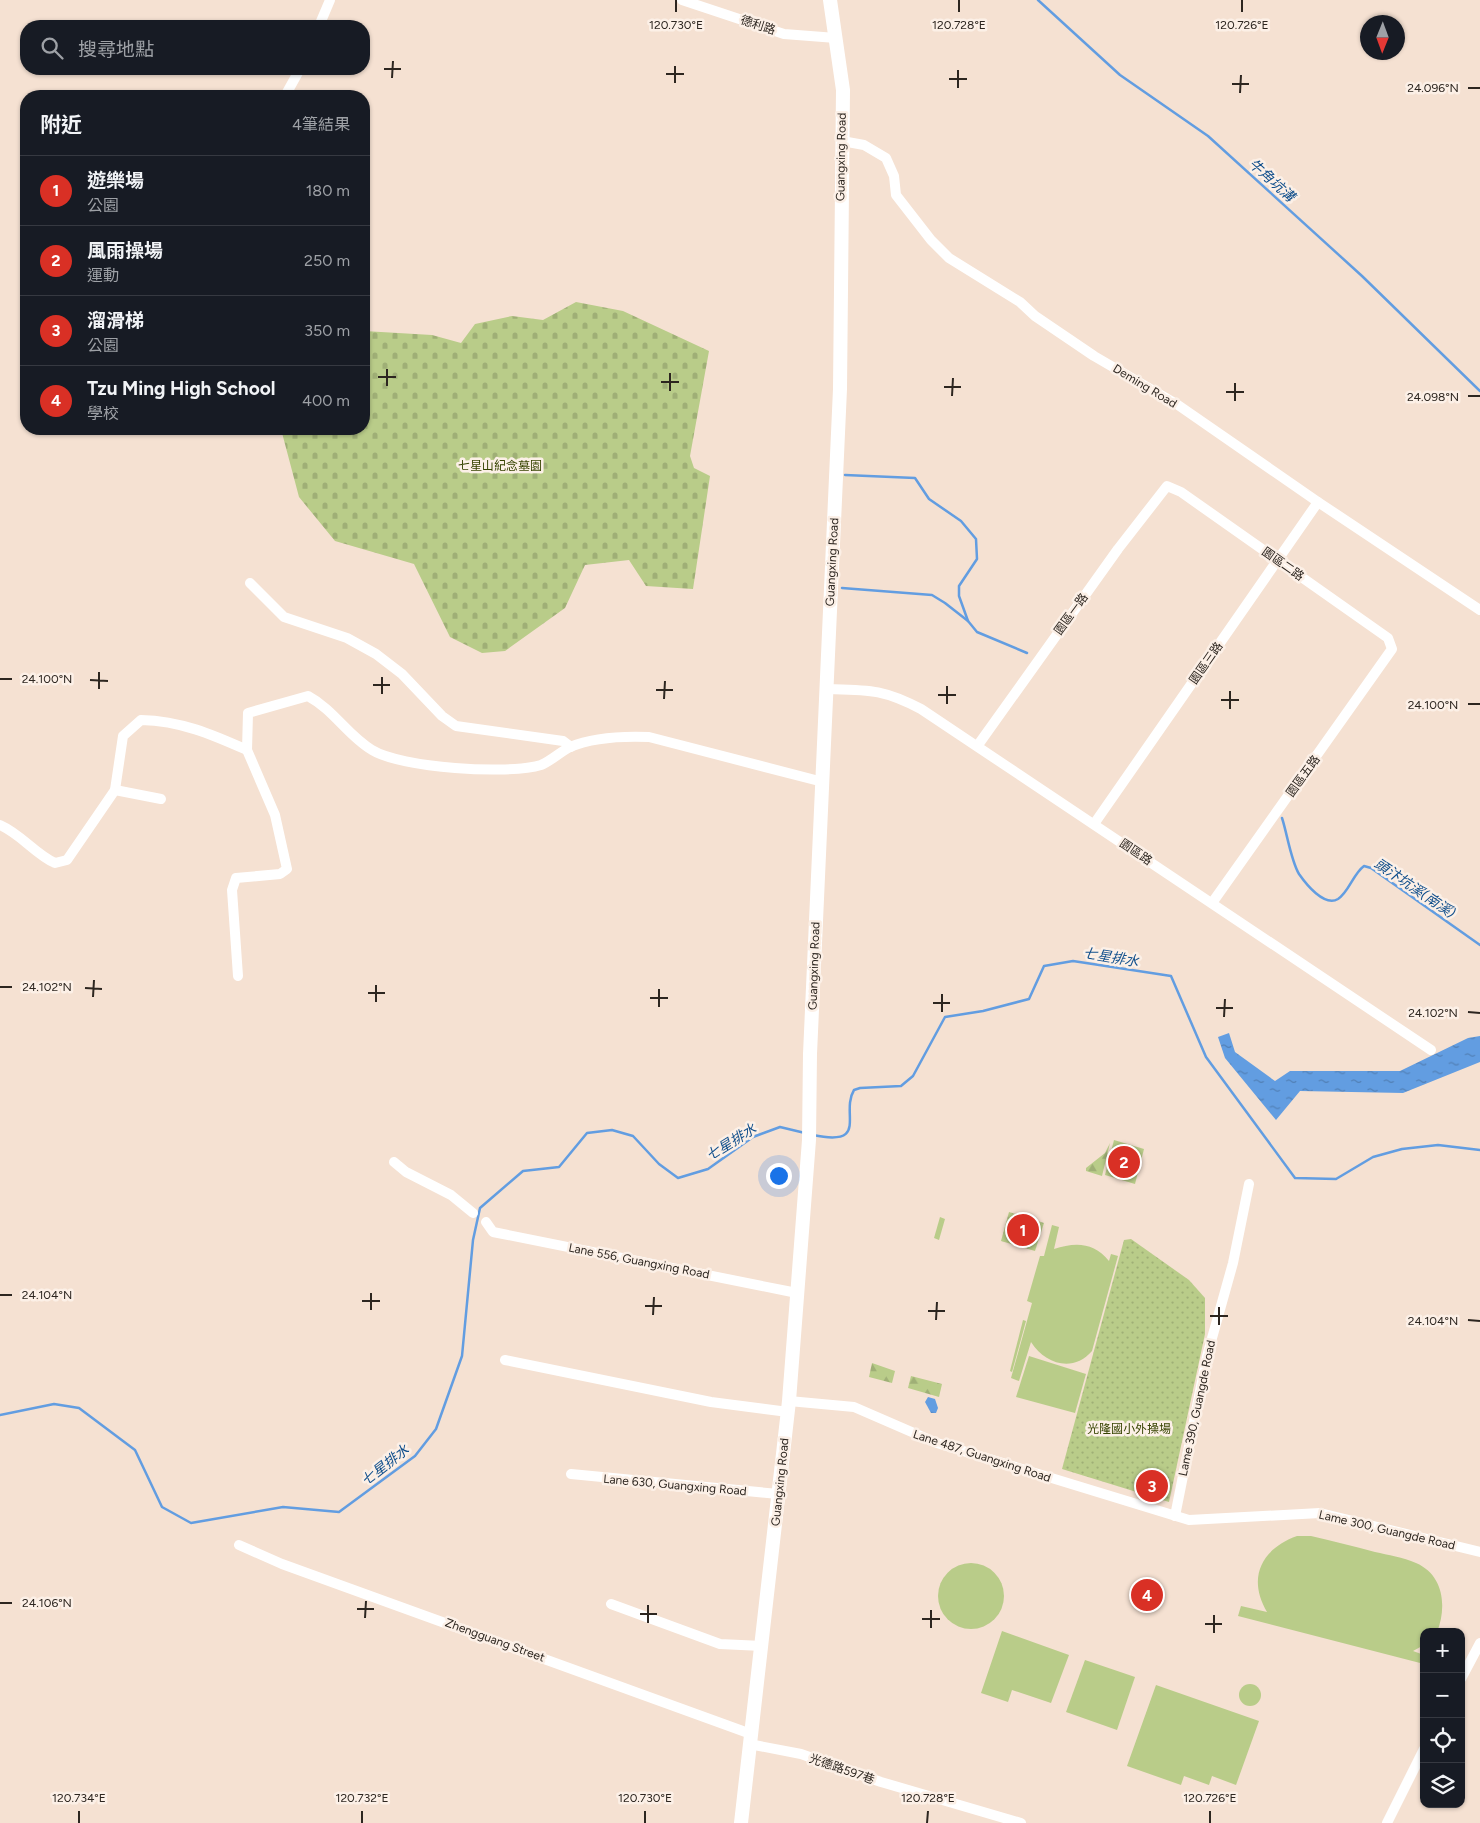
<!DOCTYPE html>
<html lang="zh-TW">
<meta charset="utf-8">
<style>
:root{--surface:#171b24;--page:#242831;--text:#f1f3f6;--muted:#9ea1a6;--line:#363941;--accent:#d93025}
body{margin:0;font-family:Figtree,"Noto Sans TC",sans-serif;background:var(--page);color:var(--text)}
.controls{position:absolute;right:15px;bottom:15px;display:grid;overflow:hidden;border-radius:10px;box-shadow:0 1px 4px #0004}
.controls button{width:45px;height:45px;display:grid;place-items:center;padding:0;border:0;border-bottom:1px solid var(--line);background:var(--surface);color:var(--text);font:25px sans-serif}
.compass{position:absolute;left:1360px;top:15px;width:45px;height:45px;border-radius:50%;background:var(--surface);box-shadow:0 1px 4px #0004;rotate:181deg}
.you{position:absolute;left:778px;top:1175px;width:18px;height:18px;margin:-12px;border:4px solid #fff;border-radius:50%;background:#1a73e8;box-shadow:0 0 0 8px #1a73e833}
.badge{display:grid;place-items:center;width:32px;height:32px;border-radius:50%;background:var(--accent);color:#fff;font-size:16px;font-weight:700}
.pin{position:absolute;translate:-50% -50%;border:2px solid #fff;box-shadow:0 1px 5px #0006}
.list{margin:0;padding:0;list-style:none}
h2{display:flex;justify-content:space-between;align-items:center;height:65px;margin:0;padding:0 20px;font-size:21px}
h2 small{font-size:16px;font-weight:400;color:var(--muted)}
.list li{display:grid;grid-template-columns:32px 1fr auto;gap:15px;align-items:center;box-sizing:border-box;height:70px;padding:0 20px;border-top:1px solid var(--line)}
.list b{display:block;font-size:19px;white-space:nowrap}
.list p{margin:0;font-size:16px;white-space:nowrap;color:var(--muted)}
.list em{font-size:16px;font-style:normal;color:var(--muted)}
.icon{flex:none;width:28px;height:28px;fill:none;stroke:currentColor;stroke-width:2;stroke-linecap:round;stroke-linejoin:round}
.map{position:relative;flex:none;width:1480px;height:1823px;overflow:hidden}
.search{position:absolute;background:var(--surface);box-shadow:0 1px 4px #0004;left:20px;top:20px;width:350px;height:55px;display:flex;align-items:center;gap:12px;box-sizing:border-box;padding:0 18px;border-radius:20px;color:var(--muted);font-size:19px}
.panel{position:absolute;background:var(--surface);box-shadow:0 1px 4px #0004;left:20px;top:90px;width:350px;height:345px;border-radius:20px}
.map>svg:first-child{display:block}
</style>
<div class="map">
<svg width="1480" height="1823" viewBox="0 0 1480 1823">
<defs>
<pattern id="forest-firs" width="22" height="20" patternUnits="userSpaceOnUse" patternTransform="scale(1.25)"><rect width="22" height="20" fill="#b9cc89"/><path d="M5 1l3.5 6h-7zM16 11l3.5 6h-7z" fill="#9faf76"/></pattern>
<pattern id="cemetery-stones" width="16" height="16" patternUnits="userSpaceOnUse" patternTransform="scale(1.25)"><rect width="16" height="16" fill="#b9cc89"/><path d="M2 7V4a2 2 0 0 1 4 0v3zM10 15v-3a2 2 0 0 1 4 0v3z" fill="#9faf76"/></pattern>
<pattern id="park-dots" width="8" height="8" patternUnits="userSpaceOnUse" patternTransform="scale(1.25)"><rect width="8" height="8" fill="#b9cc89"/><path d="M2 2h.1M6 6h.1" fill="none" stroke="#9faf76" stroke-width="1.8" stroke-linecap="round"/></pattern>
<pattern id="water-ripples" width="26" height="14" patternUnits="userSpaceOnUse" patternTransform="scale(1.25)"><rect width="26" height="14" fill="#629de1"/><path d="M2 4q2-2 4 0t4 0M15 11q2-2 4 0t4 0" fill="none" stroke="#5180b6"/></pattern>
</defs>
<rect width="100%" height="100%" fill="#f5e1d2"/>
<!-- green -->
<g fill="#b9cc89">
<polygon points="1114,1140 1144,1149 1135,1184 1105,1175"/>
<polygon points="940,1217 945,1219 939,1240 934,1238"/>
<path d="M1052 1225 1059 1227 1054 1249C1075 1242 1094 1242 1109 1261L1111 1254 1118 1256 1092 1351C1073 1373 1045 1364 1031 1342L1019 1381 1011 1378 1032 1303 1027 1301 1040 1256H1044Z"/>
<polygon points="1023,1320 1026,1321 1012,1372 1010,1371"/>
<polygon points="1029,1356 1086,1374 1075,1413 1016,1397"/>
<path d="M1297 1536H1311C1332 1541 1354 1546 1375 1552 1388 1555 1403 1557 1416 1563 1444 1575 1447 1607 1437 1632H1424V1645L1413 1651 1424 1655V1664L1238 1616 1241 1606 1267 1612C1247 1578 1261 1549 1297 1536Z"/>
<circle cx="971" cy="1596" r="33"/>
<polygon points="1002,1631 1069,1655 1051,1703 1012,1690 1008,1702 981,1693"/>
<polygon points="1085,1660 1135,1677 1117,1730 1066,1712"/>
<circle cx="1250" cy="1695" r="11"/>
<polygon points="1156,1685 1259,1721 1236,1785 1212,1776 1209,1785 1184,1776 1181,1785 1127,1766"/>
</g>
<!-- forest -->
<g fill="url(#forest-firs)">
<polygon points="1110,1143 1102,1176 1086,1171 1086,1168 1105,1153"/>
<polygon points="872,1363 895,1371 892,1383 869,1377"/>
<polygon points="911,1376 942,1384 939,1397 908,1388"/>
</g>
<!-- cemetery -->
<polygon fill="url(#cemetery-stones)" points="576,302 623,311 709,351 690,456 694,468 710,476 693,589 646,586 629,560 585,565 565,608 505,651 482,653 450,637 414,564 335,541 299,497 281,429 364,429 364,331 432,335 461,343 475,324 512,316 543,320"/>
<!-- park -->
<g fill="url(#park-dots)">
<polygon points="1009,1212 1044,1223 1035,1251 1001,1241"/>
<polygon points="1131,1239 1189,1280 1205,1298 1205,1334 1169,1502 1062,1469 1124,1240"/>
</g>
<!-- water -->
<g fill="url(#water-ripples)">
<polygon points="1229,1033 1235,1052 1275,1081 1290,1071 1400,1071 1468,1038 1480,1036 1480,1062 1403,1093 1300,1091 1276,1120 1225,1058 1218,1037"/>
<polygon points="928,1397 935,1399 938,1408 936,1413 931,1413 925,1402"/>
</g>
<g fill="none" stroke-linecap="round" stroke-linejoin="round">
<!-- stream -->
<g stroke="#629de1" stroke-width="2.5">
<polyline points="1038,0 1120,75 1208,136 1362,276 1480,391"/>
<polyline points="845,475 915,478 929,499 961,521 976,539 977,559 959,586 959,596 968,621"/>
<polyline points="842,588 932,595 945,603 968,621 977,632 1027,653"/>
<path d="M1282 818C1287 833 1291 861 1299 874 1306 884 1324 907 1338 899 1349 892 1353 874 1364 866L1371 868 1480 945"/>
<path d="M813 1135C870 1147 840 1113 854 1090L860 1088 901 1086 913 1076 945 1017 983 1011 1029 999 1044 966 1073 961 1171 976 1206 1057 1295 1178 1336 1179 1373 1157 1402 1149 1438 1145 1480 1150"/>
<polyline points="0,1415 54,1404 79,1408 135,1450 162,1507 191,1523 283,1507 339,1512 415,1456 436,1429 462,1356 473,1240 480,1208 523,1171 559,1167 587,1133 612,1130 633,1136 659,1164 678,1178 708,1169 753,1137 780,1127 805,1133"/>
</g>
<!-- minor -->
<g stroke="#fff" stroke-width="10">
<polyline points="682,0 784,34 836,38"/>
<polyline points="319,26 330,0"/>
<polyline points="285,96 300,69"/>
<polyline points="842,141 864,145 886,158 894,176 896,195 931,240 949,258 1020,302 1035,316 1094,356 1178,405 1318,502 1480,610"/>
<polyline points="250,583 284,617 347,638 376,654 402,674 442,716 456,726 563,741 571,747"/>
<path d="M827 689C869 690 883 689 921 709L1431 1050"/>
<polyline points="978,745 1118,549 1167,486 1181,492 1388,638 1392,649 1212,903"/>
<polyline points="115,790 161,799"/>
<polyline points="1094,824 1318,502"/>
<path d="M0 825C21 834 35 854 55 863L67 860 115 790 123 736 141 720C181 721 211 734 247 750"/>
<path d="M238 976 232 890 236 878 280 874 287 869 275 815 247 750 248 713 308 696C334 710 348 736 372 750 401 768 508 775 541 765 551 761 560 752 570 747 594 737 624 736 649 737L823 782"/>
<polyline points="394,1162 406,1172 451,1195 473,1213"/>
<polyline points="486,1222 493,1232 797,1293"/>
<polyline points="505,1360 711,1402 788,1412"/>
<polyline points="789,1401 854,1407 937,1443 1189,1520 1320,1513 1480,1552"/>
<polyline points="571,1474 778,1494"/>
<polyline points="1175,1516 1207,1356 1233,1263 1249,1184"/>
<polyline points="239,1545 282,1564 751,1734"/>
<polyline points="611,1604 720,1644 762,1646"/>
<polyline points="1461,1679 1480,1643"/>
<polyline points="749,1744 801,1754 881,1782 1021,1823"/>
<polyline points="1387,1823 1424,1749"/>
</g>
<!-- secondary -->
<polyline stroke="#fff" stroke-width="14" points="741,1823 789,1401 809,1140 810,1054 840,389 843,90 830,0"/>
</g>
<!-- ticks -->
<path fill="none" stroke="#2d2620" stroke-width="2" d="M676 12V0M959 12V0M1242 12V0M384 69H401M666 74H684M392 78 393 61M949 79H967M675 83V66M1232 84H1249M958 88V70M1468 88H1480M1240 93 1241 75M378 377H396M661 382H679M387 386V369M944 387H961M670 391V373M1226 392H1244M952 396 953 378M1468 396H1480M1235 401V383M0 679H12M90 680 108 681M373 685H390M99 689V672M656 690H673M382 694V677M938 695H956M664 699 665 681M1221 700H1239M947 704V686M1468 704H1480M1230 709V691M0 987H12M85 988 102 989M368 993H385M93 997 94 980M650 998H668M376 1002V985M933 1003H950M659 1007V989M1216 1008H1233M942 1012V994M1468 1012 1480 1013M1224 1017 1225 999M0 1295H12M362 1301H380M645 1306H662M371 1310V1293M928 1311H945M653 1315 654 1297M1210 1316H1228M936 1320 937 1302M1468 1320 1480 1321M1219 1325V1307M0 1603H12M357 1609H374M640 1614H657M365 1618 366 1601M922 1619H940M648 1623V1605M1205 1624H1222M931 1628V1610M1214 1633V1615M79 1823V1811M362 1823V1811M645 1823V1811M927 1823 928 1811M1210 1823V1811"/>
<g text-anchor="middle" stroke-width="5" stroke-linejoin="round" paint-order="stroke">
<!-- street labels -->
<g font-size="12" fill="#2d2620" stroke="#fcf0e7">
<text transform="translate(758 25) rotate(18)" y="4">德利路</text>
<text transform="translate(841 157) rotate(-89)" y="4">Guangxing Road</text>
<text transform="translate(1145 386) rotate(31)" y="4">Deming Road</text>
<text transform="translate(832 562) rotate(-87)" y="4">Guangxing Road</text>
<text transform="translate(1283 564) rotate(35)" y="4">園區二路</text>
<text transform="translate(1071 614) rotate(-54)" y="4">園區一路</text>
<text transform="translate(1206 663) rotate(-55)" y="4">園區三路</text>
<text transform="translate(1303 776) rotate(-54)" y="4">園區五路</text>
<text transform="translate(1136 852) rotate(34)" y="4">園區路</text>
<text transform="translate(814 966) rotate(-88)" y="4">Guangxing Road</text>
<text transform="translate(639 1261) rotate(11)" y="4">Lane 556, Guangxing Road</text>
<text transform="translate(1197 1408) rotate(-78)" y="4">Lame 390, Guangde Road</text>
<text transform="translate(982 1456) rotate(18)" y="4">Lane 487, Guangxing Road</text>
<text transform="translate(780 1482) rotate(-84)" y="4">Guangxing Road</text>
<text transform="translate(675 1485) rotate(5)" y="4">Lane 630, Guangxing Road</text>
<text transform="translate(1387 1530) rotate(13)" y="4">Lame 300, Guangde Road</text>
<text transform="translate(495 1640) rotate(20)" y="4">Zhengguang Street</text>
<text transform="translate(842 1769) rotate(19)" y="4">光德路597巷</text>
</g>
<!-- park labels -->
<g font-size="12" fill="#364300" stroke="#fcf0e7">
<text x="500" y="470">七星山紀念墓園</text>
<text x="1129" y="1433">光隆國小外操場</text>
</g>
<!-- water labels -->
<g font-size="14" font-style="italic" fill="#114f8c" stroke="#fcf0e7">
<text transform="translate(1272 180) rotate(42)" y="5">牛角坑溝</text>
<text transform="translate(1415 888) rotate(34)" y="5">頭汴坑溪(南溪)</text>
<text transform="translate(1111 957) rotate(9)" y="5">七星排水</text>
<text transform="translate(731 1142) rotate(-32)" y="5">七星排水</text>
<text transform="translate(385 1465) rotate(-38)" y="5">七星排水</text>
</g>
</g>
<g font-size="12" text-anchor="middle" fill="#2d2620" stroke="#fcf0e7" stroke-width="5" stroke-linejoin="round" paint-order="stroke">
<text x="676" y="29">120.730°E</text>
<text x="959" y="29">120.728°E</text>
<text x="1242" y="29">120.726°E</text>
<text x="1433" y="92">24.096°N</text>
<text x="1433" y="401">24.098°N</text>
<text x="47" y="683">24.100°N</text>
<text x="1433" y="709">24.100°N</text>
<text x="47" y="991">24.102°N</text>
<text x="1433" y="1017">24.102°N</text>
<text x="47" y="1299">24.104°N</text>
<text x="1433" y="1325">24.104°N</text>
<text x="47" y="1607">24.106°N</text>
<text x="79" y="1802">120.734°E</text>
<text x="362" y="1802">120.732°E</text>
<text x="645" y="1802">120.730°E</text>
<text x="928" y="1802">120.728°E</text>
<text x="1210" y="1802">120.726°E</text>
</g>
</svg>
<div class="controls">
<button>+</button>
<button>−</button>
<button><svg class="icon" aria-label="locate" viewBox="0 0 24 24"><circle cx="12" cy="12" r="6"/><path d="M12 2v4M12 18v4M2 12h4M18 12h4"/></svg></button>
<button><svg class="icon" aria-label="layers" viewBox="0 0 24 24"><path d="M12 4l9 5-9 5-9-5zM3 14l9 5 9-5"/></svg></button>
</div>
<svg class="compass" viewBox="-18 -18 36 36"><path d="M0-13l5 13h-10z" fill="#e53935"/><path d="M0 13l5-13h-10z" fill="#9ea1a6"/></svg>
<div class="you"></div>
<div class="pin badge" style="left:1023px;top:1230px">1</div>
<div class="pin badge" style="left:1124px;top:1162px">2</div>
<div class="pin badge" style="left:1152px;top:1486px">3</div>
<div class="pin badge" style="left:1147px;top:1595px">4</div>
<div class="search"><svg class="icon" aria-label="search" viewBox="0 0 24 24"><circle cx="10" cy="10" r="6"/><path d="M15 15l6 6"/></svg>搜尋地點</div>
<section class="panel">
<h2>附近<small>4筆結果</small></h2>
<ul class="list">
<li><span class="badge">1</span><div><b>遊樂場</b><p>公園</p></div><em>180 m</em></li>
<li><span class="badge">2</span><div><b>風雨操場</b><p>運動</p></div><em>250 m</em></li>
<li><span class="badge">3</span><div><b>溜滑梯</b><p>公園</p></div><em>350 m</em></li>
<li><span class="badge">4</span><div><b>Tzu Ming High School</b><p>學校</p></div><em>400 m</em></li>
</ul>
</section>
</div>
